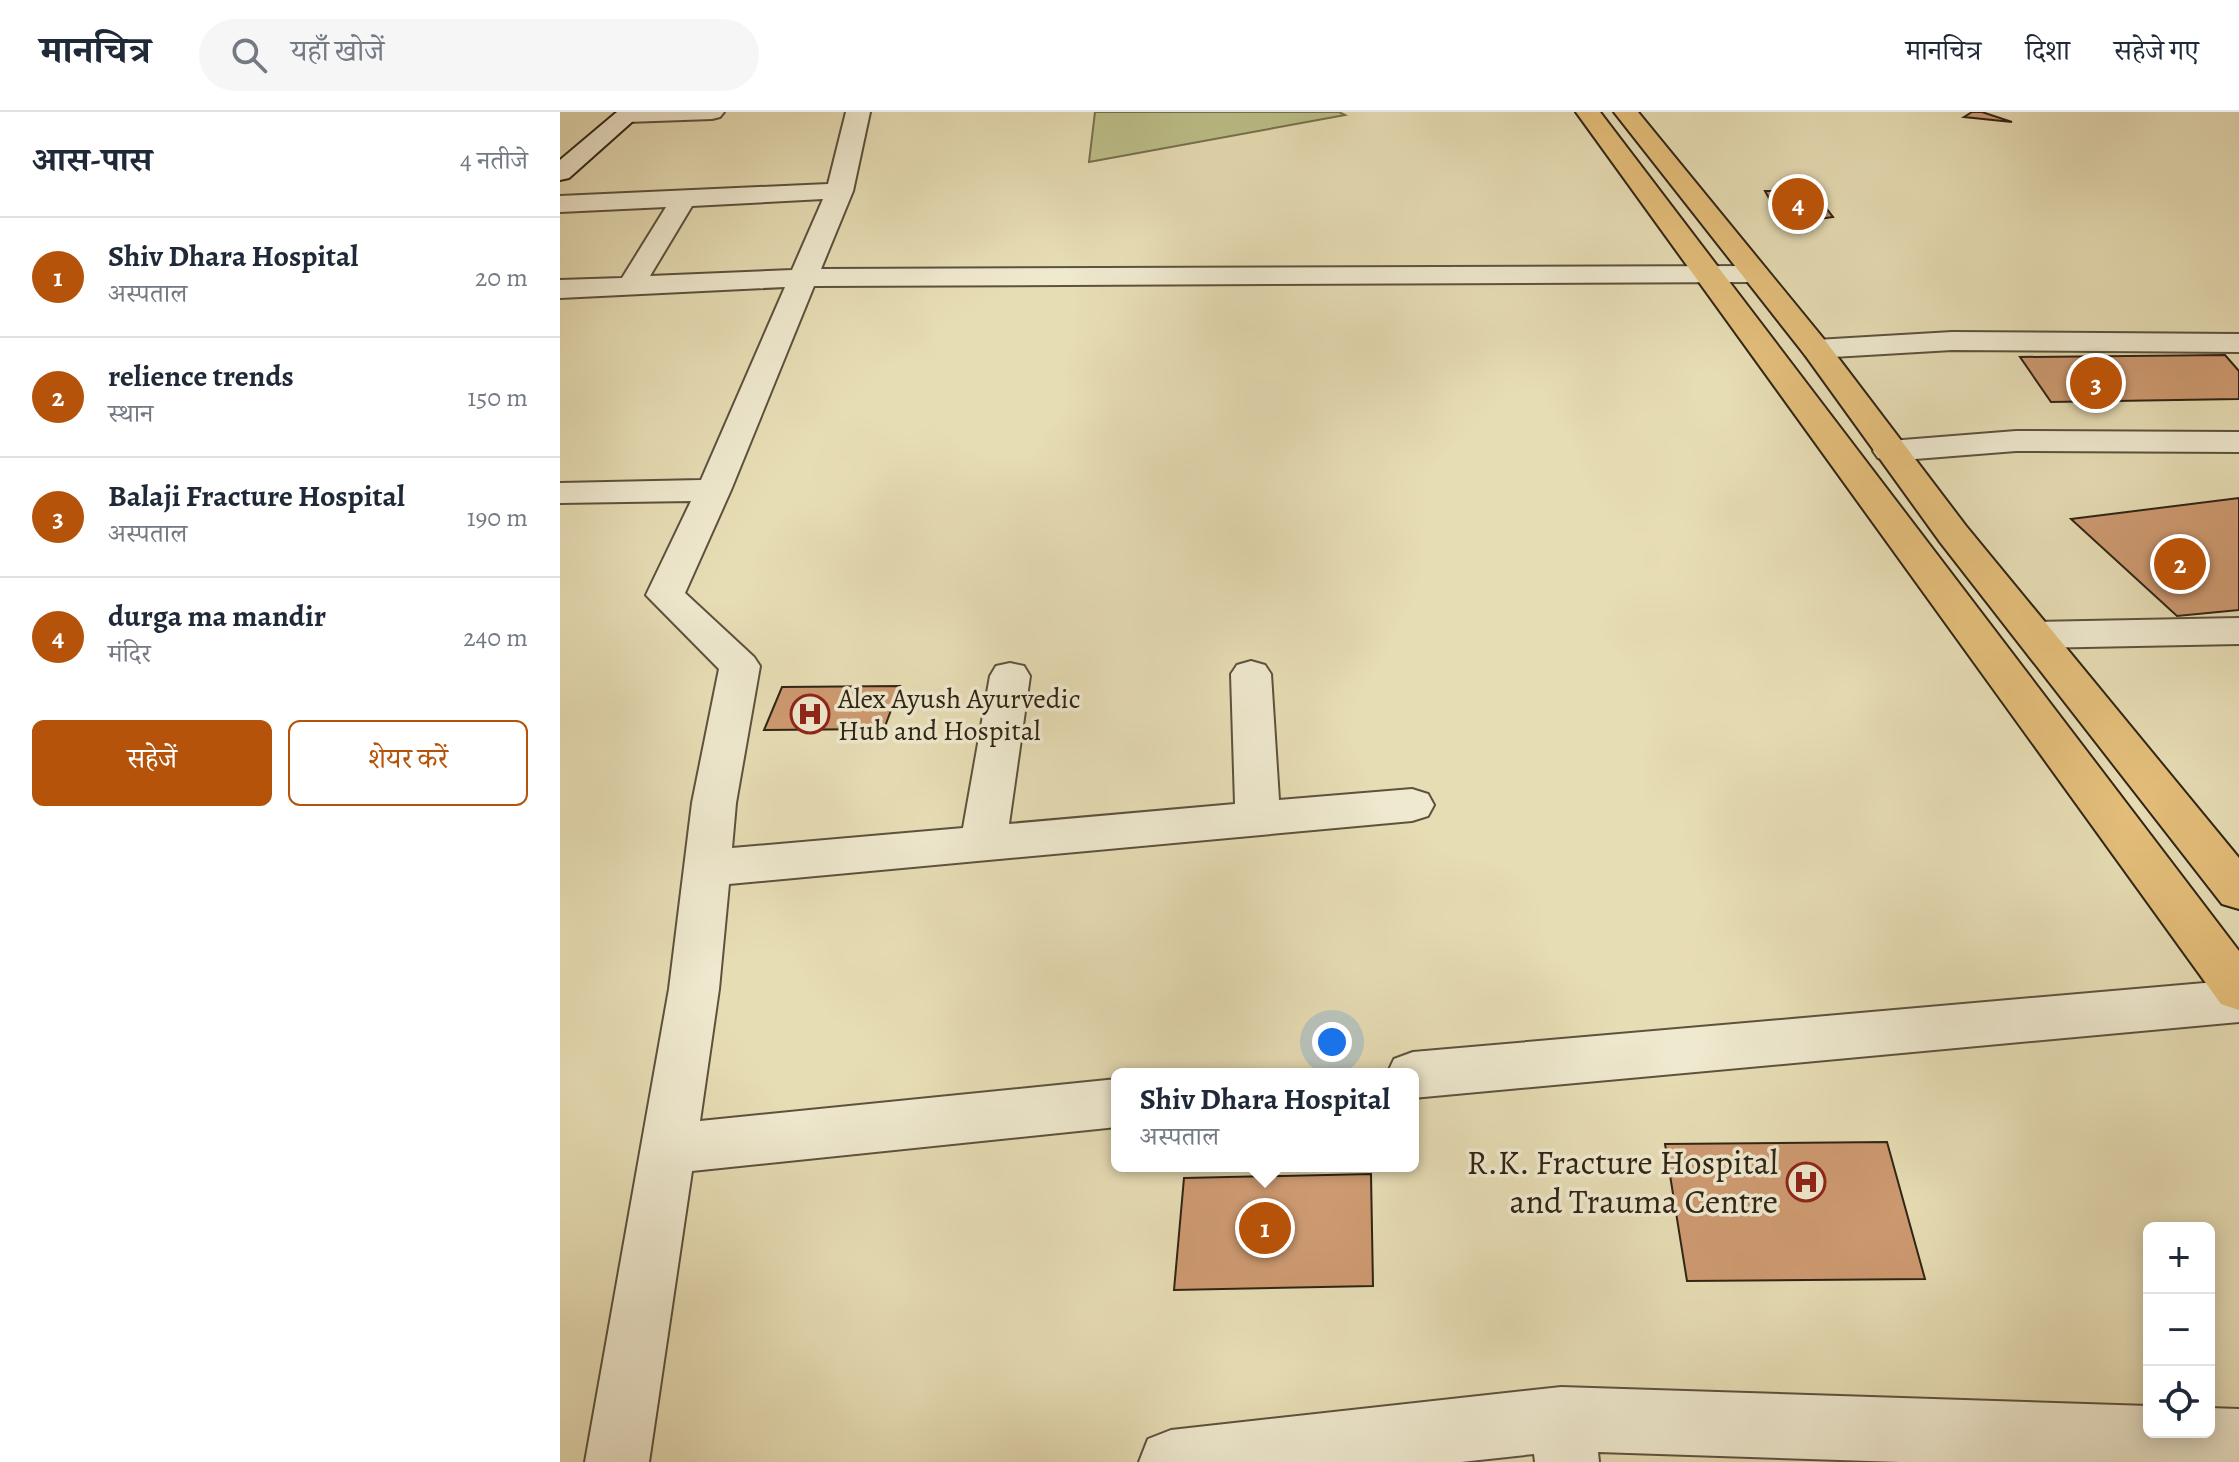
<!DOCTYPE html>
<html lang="hi">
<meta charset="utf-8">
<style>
:root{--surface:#fff;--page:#f6f6f7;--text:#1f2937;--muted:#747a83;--line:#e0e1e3;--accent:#b45309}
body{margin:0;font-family:Alegreya,"Noto Serif Devanagari",serif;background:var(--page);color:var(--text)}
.controls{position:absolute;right:24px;bottom:24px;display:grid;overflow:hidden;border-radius:12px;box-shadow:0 4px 20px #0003}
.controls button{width:72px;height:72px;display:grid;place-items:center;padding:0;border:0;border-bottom:2px solid var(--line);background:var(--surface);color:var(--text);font:40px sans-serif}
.you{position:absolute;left:772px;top:930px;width:28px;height:28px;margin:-20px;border:6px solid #fff;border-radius:50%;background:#1a73e8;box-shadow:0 0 0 12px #1a73e833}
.badge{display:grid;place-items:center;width:52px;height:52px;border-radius:50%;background:var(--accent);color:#fff;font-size:26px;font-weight:700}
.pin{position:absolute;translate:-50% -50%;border:4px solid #fff;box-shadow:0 2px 8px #0006}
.popup{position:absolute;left:551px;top:956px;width:308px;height:104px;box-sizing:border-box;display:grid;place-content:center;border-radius:12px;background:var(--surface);filter:drop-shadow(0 2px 6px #0005);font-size:26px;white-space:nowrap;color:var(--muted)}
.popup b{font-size:30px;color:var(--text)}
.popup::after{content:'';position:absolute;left:50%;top:100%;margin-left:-16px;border:16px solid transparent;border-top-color:var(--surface)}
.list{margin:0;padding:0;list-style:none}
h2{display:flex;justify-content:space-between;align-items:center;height:104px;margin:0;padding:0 32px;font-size:34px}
h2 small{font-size:26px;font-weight:400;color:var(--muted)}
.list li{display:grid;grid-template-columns:52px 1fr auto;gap:24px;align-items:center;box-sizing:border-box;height:120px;padding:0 32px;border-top:2px solid var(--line)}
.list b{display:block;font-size:30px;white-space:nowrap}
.list p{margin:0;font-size:26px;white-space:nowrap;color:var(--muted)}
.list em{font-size:26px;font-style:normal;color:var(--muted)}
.actions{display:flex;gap:16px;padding:24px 32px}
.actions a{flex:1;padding:18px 0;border:2px solid var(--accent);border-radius:12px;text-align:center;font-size:28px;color:var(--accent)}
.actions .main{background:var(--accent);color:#fff}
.icon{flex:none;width:44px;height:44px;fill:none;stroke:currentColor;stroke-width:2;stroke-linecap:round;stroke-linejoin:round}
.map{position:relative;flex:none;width:1679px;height:1350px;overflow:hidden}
header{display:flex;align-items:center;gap:48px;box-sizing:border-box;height:112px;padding:0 40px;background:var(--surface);border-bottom:2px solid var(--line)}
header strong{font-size:38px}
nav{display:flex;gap:44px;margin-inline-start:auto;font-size:28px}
.search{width:560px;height:72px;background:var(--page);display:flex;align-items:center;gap:20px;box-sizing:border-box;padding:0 28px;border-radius:44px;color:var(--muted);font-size:30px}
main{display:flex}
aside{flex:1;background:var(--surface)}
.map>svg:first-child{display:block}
</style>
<header>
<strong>मानचित्र</strong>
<div class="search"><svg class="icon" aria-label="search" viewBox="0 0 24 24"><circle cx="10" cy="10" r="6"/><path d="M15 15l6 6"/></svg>यहाँ खोजें</div>
<nav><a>मानचित्र</a><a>दिशा</a><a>सहेजे गए</a></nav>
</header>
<main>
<aside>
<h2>आस-पास<small>4 नतीजे</small></h2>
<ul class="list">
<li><span class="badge">1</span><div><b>Shiv Dhara Hospital</b><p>अस्पताल</p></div><em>20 m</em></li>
<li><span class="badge">2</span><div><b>relience trends</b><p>स्थान</p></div><em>150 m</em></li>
<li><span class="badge">3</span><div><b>Balaji Fracture Hospital</b><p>अस्पताल</p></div><em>190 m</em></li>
<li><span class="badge">4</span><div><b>durga ma mandir</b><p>मंदिर</p></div><em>240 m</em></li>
</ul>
<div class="actions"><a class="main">सहेजें</a><a>शेयर करें</a></div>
</aside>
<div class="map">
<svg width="1679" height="1350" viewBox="0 0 1679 1350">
<rect width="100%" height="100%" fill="#e7ddb5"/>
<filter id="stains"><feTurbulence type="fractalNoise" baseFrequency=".0025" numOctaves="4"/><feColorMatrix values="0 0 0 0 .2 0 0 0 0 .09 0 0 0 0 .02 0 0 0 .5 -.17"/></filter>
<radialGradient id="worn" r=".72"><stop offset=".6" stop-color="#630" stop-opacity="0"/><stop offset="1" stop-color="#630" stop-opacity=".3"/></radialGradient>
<!-- green -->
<polygon fill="#bcbf89" stroke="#76724f" stroke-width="2" points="535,0 779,0 785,3 529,50"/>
<!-- building -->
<g fill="#ce9a71" stroke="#2f2415" stroke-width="2">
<polygon points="1412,0 1422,0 1452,10 1404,5"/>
<polygon points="1205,79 1253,79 1273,105 1223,112"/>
<polygon points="1665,243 1679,259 1679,287 1491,290 1460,245"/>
<polygon points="1679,386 1679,498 1617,504 1511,407"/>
<polygon points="340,574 324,617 204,618 222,575"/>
<polygon points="1327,1030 1365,1167 1127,1169 1105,1032"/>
<polygon points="811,1062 813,1174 614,1178 624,1066"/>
</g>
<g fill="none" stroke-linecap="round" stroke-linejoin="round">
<!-- street casing -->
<g stroke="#5d523d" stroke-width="4">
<g id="street">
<polygon points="58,0 164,0 160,5 152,7 67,10 59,8 55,3"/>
<path d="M286 0H310L293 79 261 157 1195 154 1205 156 1209 162 1205 168 1195 170 254 174 171 378 125 481 194 545 200 554 176 691 172 736 403 716 430 564 436 554 450 551 464 554 470 564 449 712 675 692 671 562 677 553 691 549 705 553 711 562 719 688 852 677 868 682 874 693 868 704 852 709 169 772 159 877 140 1009 557 967V1015L132 1059 89 1350H25L109 877 132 691 159 557 86 483 131 389 0 391V371L141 368 225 175 0 186V168L62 166 106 95 0 100V84L268 72ZM263 87 232 158 90 164 132 94Z"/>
<polygon points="1392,220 1679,222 1679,240 1392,238 1256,246 1245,243 1241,237 1245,231 1256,228"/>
<polygon points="1456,319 1679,320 1679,340 1456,339 1330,349 1318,346 1313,339 1318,332 1330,329"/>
<polygon points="1679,506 1679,532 1474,536 1460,532 1454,523 1460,514 1474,510"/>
<polygon points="1679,868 1679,910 853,986 853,962 827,962 834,947 853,940"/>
<polygon points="1001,1275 1589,1294 1589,1320 1649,1320 1649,1296 1679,1297 1679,1350 1340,1350 1038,1340 1039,1350 975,1350 974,1342 901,1350 579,1350 588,1327 611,1318"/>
</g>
</g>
<!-- secondary casing -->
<g stroke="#2f2415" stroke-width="4">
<polygon id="secondary" points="57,0 83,0 9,66 0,68 0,48"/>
</g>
<!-- primary casing -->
<g stroke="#2f2415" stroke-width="4">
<g id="primary">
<polygon points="1016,0 1040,0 1679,839 1679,898 1661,892"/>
<polygon points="1054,0 1078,0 1267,231 1406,414 1679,746 1679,797 1662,792 1380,430 1245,243"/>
</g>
</g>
<!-- street -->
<use href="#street" fill="#efe9cf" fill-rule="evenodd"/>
<!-- secondary -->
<use href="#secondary" fill="#efe9cf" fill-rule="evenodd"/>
<!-- primary -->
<use href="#primary" fill="#e4be7a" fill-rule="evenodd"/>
</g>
<!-- icons -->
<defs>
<g id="hospital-ring" transform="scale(2)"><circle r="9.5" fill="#efe9cf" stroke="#8f2418" stroke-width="1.5"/><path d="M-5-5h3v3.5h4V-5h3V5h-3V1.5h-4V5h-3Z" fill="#8f2418"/></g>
</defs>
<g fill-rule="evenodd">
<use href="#hospital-ring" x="250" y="602"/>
<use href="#hospital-ring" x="1246" y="1070"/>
</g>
<g text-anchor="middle" stroke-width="7" stroke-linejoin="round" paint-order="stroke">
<!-- poi labels -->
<g font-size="28" fill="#2f2415" stroke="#efe9cf" text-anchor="start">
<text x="278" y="596">Alex Ayush Ayurvedic<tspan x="278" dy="32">Hub and Hospital</tspan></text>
</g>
<!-- near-poi labels -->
<g font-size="34" fill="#2f2415" stroke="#efe9cf" text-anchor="end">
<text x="1218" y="1062">R.K. Fracture Hospital<tspan x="1218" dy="39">and Trauma Centre</tspan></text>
</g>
</g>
<rect width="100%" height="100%" filter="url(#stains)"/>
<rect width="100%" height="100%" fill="url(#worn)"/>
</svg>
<div class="controls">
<button>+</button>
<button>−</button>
<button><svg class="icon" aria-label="locate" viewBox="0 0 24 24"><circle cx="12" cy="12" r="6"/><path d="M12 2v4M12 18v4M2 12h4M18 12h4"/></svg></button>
</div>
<div class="you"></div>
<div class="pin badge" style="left:705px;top:1116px">1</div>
<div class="popup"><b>Shiv Dhara Hospital</b>अस्पताल</div>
<div class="pin badge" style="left:1620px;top:452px">2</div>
<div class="pin badge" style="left:1536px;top:271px">3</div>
<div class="pin badge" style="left:1238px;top:92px">4</div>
</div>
</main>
